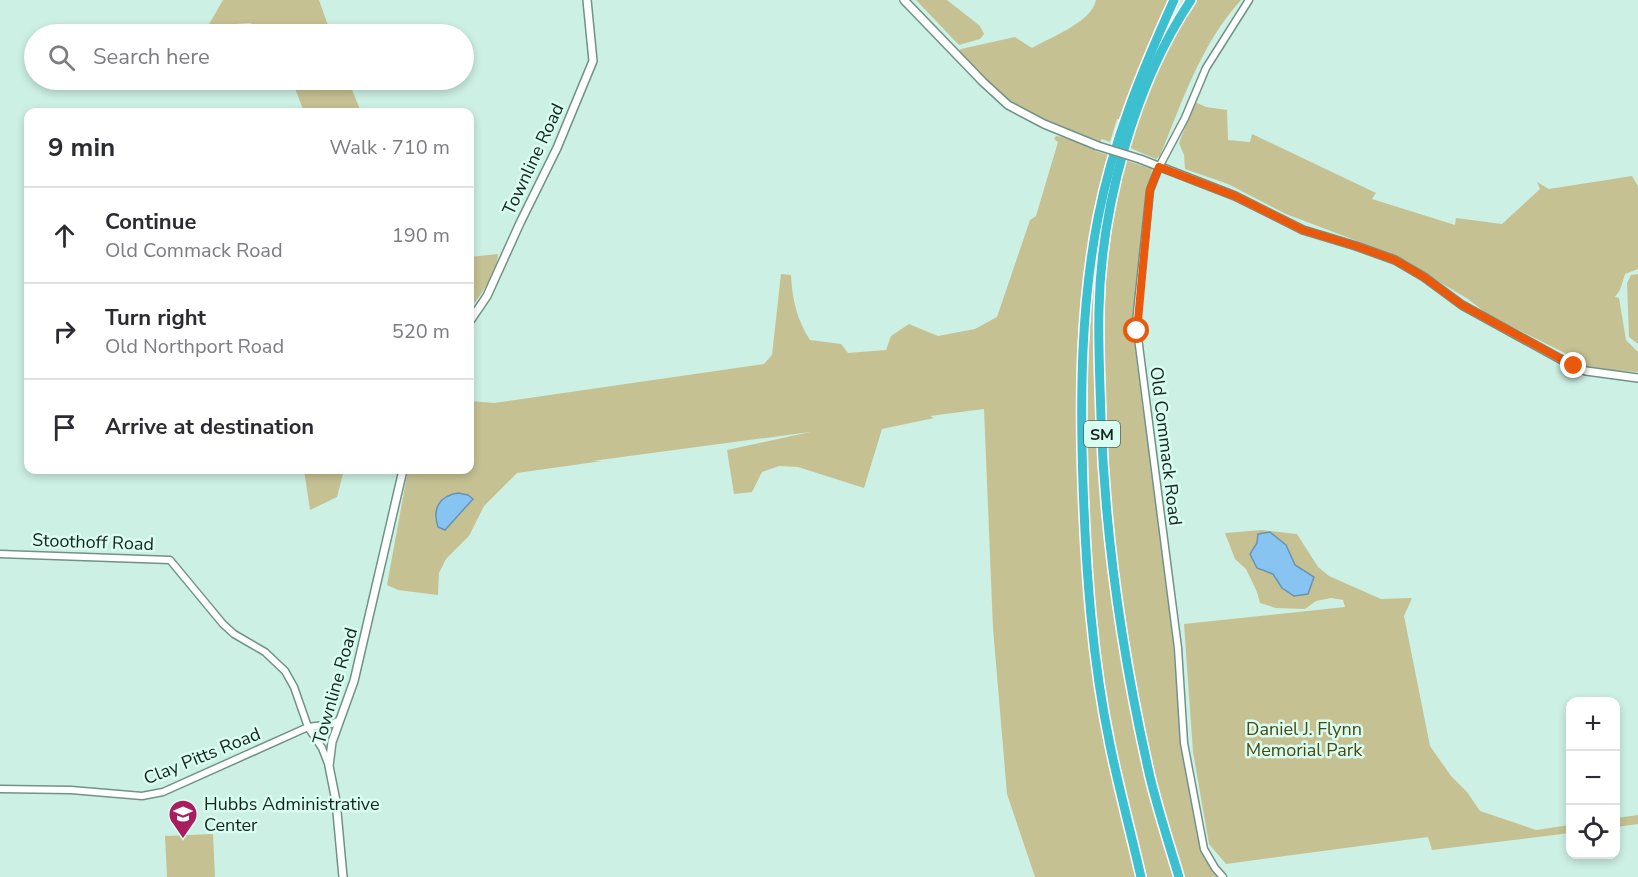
<!DOCTYPE html>
<meta charset="utf-8">
<style>
:root{--surface:#fff;--page:#f7f7f7;--text:#2b2b33;--muted:#7c7c81;--line:#e1e1e2}
body{margin:0;font-family:"Nunito Sans",sans-serif;background:var(--page);color:var(--text)}
.controls{position:absolute;right:18px;bottom:18px;display:grid;overflow:hidden;border-radius:12px;box-shadow:0 3px 9px #0003}
.controls button{width:54px;height:54px;display:grid;place-items:center;padding:0;border:0;border-bottom:2px solid var(--line);background:var(--surface);color:var(--text);font:30px sans-serif}
.stop{position:absolute;width:18px;height:18px;margin:-14px;border:4px solid #ea580c;border-radius:50%;background:#fff}
.stop.end{background:#ea580c;border-color:#fff;box-shadow:0 2px 6px #0008}
.list{margin:0;padding:0;list-style:none}
h2{display:flex;justify-content:space-between;align-items:center;height:78px;margin:0;padding:0 24px;font-size:26px}
h2 small{font-size:20px;font-weight:400;color:var(--muted)}
.list li{display:grid;grid-template-columns:39px 1fr auto;gap:18px;align-items:center;box-sizing:border-box;height:96px;padding:0 24px;border-top:2px solid var(--line)}
.list b{display:block;font-size:22px;white-space:nowrap}
.list p{margin:0;font-size:20px;white-space:nowrap;color:var(--muted)}
.list em{font-size:20px;font-style:normal;color:var(--muted)}
.icon{flex:none;width:33px;height:33px;fill:none;stroke:currentColor;stroke-width:2;stroke-linecap:round;stroke-linejoin:round}
.map{position:relative;flex:none;width:1638px;height:877px;overflow:hidden}
.search{position:absolute;background:var(--surface);box-shadow:0 3px 9px #0003;left:24px;top:24px;width:450px;height:66px;display:flex;align-items:center;gap:15px;box-sizing:border-box;padding:0 21px;border-radius:33px;color:var(--muted);font-size:22px}
.panel{position:absolute;background:var(--surface);box-shadow:0 3px 9px #0003;left:24px;top:108px;width:450px;height:366px;border-radius:12px}
.map>svg:first-child{display:block}
</style>
<div class="map">
<svg width="1638" height="877" viewBox="0 0 1638 877">
<rect width="100%" height="100%" fill="#ccf0e3"/>
<!-- green -->
<g fill="#c6c193" fill-rule="evenodd">
<polygon points="223,0 319,0 331,34 275,34 250,23 208,26"/>
<polygon points="916,0 947,0 980,26 984,34 980,39 959,45"/>
<path d="M1096 0H1170L1138 70 1120 119H1117L1110 142 1102 139 1100 141C1065 129 1028 115 998 92 984 80 971 65 958 52L961 49 1015 37 1032 48C1051 37 1092 22 1096 0Z"/>
<path d="M1195 0H1241C1201 44 1182 102 1160 156L1156 159 1128 147C1144 97 1165 44 1195 0Z"/>
<polygon points="292,80 348,80 361,112 304,112"/>
<polygon points="1195,102 1206,107 1227,110 1228,140 1250,142 1252,134 1376,193 1372,199 1455,225 1456,218 1502,224 1540,189 1537,182 1549,189 1632,176 1638,186 1638,269 1625,274 1620,290 1615,297 1619,298 1626,340 1638,352 1638,372 1591,369 1573,357 1490,316 1468,299 1394,255 1286,214 1228,184 1185,169 1184,155 1179,143"/>
<path d="M1056 136 1067 138 1096 148 1095 151 1109 155C1077 271 1073 390 1079 510 1082 566 1085 622 1094 677 1105 744 1123 811 1137 877H1035L1007 794 993 628 984 409 930 416 934 418 882 429 864 488 798 467 779 466 762 472 752 492 734 494 727 450 810 432 592 461H602L517 473 484 506 469 536 446 559 439 573 438 595 398 590 387 585 408 470H470V401L494 403 764 364 772 355 781 274 791 275C792 299 797 320 810 340L841 344 848 353 886 350 891 336 909 324 938 336 975 329 997 317 1030 220 1036 216 1058 142 1054 139Z"/>
<polygon points="1125,160 1152,169 1142,231 1133,332 1173,637 1180,735 1185,766 1201,847 1221,877 1183,877 1149,755 1125,637 1110,514 1103,414 1102,311 1109,230 1118,184 1120,184"/>
<path d="M498 254C497 274 481 294 470 309V257Z"/>
<polygon points="1638,274 1638,344 1629,337 1627,283 1631,275"/>
<path d="M1091 283H1096C1093 390 1096 499 1113 606 1127 697 1153 787 1175 877H1144C1130 812 1113 747 1103 681 1084 549 1081 416 1091 283Z"/>
<polygon points="304,470 344,470 337,497 310,510"/>
<path d="M1262 530 1297 534 1318 567 1329 576 1381 599 1412 598 1404 616 1430 746 1451 776 1467 792 1480 811 1536 830 1570 825V833L1432 850 1428 837 1226 864 1209 844 1193 752 1184 624 1345 607 1343 600 1331 598 1316 601 1305 609 1276 608 1260 603 1257 592 1246 569 1235 559 1225 533ZM1257 543 1286 545 1295 565 1314 577 1282 588 1273 574 1257 568 1250 554Z"/>
<polygon points="1638,815 1638,824 1616,827 1616,818"/>
<polygon points="213,834 215,877 167,877 165,836"/>
</g>
<!-- water -->
<g fill="#88c4f1" stroke="#6694b2" stroke-width="1.5">
<path d="M458 493 468 495 473 499 445 530 438 527C432 509 439 496 458 493Z"/>
<polygon points="1270,532 1286,545 1295,565 1314,577 1308,594 1294,596 1282,588 1273,574 1257,568 1250,554 1257,543 1258,534"/>
</g>
<g fill="none" stroke-linecap="round" stroke-linejoin="round">
<!-- tertiary casing -->
<g stroke="#719287" stroke-width="9">
<g id="tertiary">
<polyline points="0,554 170,560 223,624 234,634 265,652 285,671 294,687 308,727 322,748 329,766"/>
<polyline points="0,789 71,790 142,796 163,792 308,727 332,724 340,720"/>
<polyline points="1223,877 1215,868 1204,849 1184,743 1178,648 1136,322 1150,190 1159,167 1185,118 1206,68 1249,0"/>
</g>
</g>
<!-- secondary casing -->
<g stroke="#719287" stroke-width="10">
<g id="secondary">
<polyline points="904,0 983,82 1008,105 1044,124 1098,146"/>
<polyline points="1140,159 1235,196 1303,230 1356,246 1395,260 1424,277 1462,305 1573,366 1586,371 1638,378"/>
<polyline points="470,321 487,296 520,223 557,148 593,61 587,0"/>
<polyline points="343,877 336,801 329,766 332,742 354,681 403,470"/>
</g>
</g>
<!-- motorway casing -->
<g stroke="#fff" stroke-width="12">
<g id="motorway">
<path d="M1141 877C1131 833 1119 789 1110 745 1092 659 1086 571 1083 484 1080 395 1081 305 1098 218 1113 141 1142 71 1174 0"/>
<path d="M1179 877C1169 844 1158 810 1150 777 1123 659 1105 539 1101 418 1100 382 1098 345 1099 309 1101 207 1134 85 1191 0"/>
</g>
</g>
<!-- tertiary -->
<use href="#tertiary" stroke="#fff" stroke-width="6"/>
<!-- secondary -->
<use href="#secondary" stroke="#fff" stroke-width="7"/>
<!-- motorway -->
<use href="#motorway" stroke="#3cc0d0" stroke-width="9"/>
<!-- secondary-bridge casing -->
<g stroke="#719287" stroke-width="10" stroke-linecap="butt">
<polyline id="secondary-bridge" points="1098,146 1140,159"/>
</g>
<!-- secondary-bridge -->
<use href="#secondary-bridge" stroke="#fff" stroke-width="7"/>
</g>
<g fill="none" stroke-linecap="round" stroke-linejoin="round">
<!-- route -->
<polyline stroke="#ea580c" stroke-width="8" points="1137,331 1150,190 1159,167 1235,196 1303,230 1356,246 1395,260 1424,277 1462,305 1574,366"/>
</g>
<!-- icons -->
<defs>
<g id="school-pin" transform="scale(1.5)"><path d="M0 17L-7.5 6A9.5 9.5 0 1 1 7.5 6Z" fill="#aa1d5e" stroke="#d9fef1"/><path d="M0-5L7-2L0 1L-7-2ZM-4 1L0 2.5L4 1V4Q0 6-4 4Z" fill="#fff"/></g>
</defs>
<g fill-rule="evenodd">
<use href="#school-pin" x="183" y="814"/>
</g>
<g text-anchor="middle" stroke-width="5" stroke-linejoin="round" paint-order="stroke">
<!-- shield labels -->
<rect fill="#d9fef1" stroke="#50655e" stroke-width="1.5" x="1084" y="421" width="36" height="26" rx="4.5"/>
<g font-size="16" font-weight="bold" fill="#16241f">
<text x="1102" y="440">SM</text>
</g>
<!-- street labels -->
<g font-size="18" fill="#16241f" stroke="#d9fef1">
<text transform="translate(533 159) rotate(-65)" y="6">Townline Road</text>
<text transform="translate(1166 446) rotate(83)" y="6">Old Commack Road</text>
<text transform="translate(93 542) rotate(2)" y="6">Stoothoff Road</text>
<text transform="translate(335 686) rotate(-74)" y="6">Townline Road</text>
<text transform="translate(202 756) rotate(-22)" y="6">Clay Pitts Road</text>
</g>
<!-- park labels -->
<g font-size="18" fill="#4c4611" stroke="#d9fef1">
<text x="1304" y="735">Daniel J. Flynn<tspan x="1304" dy="21">Memorial Park</tspan></text>
</g>
<!-- poi labels -->
<g font-size="18" fill="#16241f" stroke="#d9fef1" text-anchor="start">
<text x="204" y="810">Hubbs Administrative<tspan x="204" dy="21">Center</tspan></text>
</g>
</g>
</svg>
<div class="controls">
<button>+</button>
<button>−</button>
<button><svg class="icon" aria-label="locate" viewBox="0 0 24 24"><circle cx="12" cy="12" r="6"/><path d="M12 2v4M12 18v4M2 12h4M18 12h4"/></svg></button>
</div>
<div class="stop" style="left:1137px;top:331px"></div>
<div class="stop end" style="left:1574px;top:366px"></div>
<div class="search"><svg class="icon" aria-label="search" viewBox="0 0 24 24"><circle cx="10" cy="10" r="6"/><path d="M15 15l6 6"/></svg>Search here</div>
<section class="panel">
<h2>9 min<small>Walk · 710 m</small></h2>
<ul class="list">
<li><svg class="icon" aria-label="ahead" viewBox="0 0 24 24"><path d="M12 20V5M6 11l6-6 6 6"/></svg><div><b>Continue</b><p>Old Commack Road</p></div><em>190 m</em></li>
<li><svg class="icon" aria-label="right" viewBox="0 0 24 24"><path d="M7 20v-9h11M14 6l5 5-5 5"/></svg><div><b>Turn right</b><p>Old Northport Road</p></div><em>520 m</em></li>
<li><svg class="icon" aria-label="arrive" viewBox="0 0 24 24"><path d="M6 21V4h12l-3 4 3 4H6"/></svg><div><b>Arrive at destination</b></div></li>
</ul>
</section>
</div>
